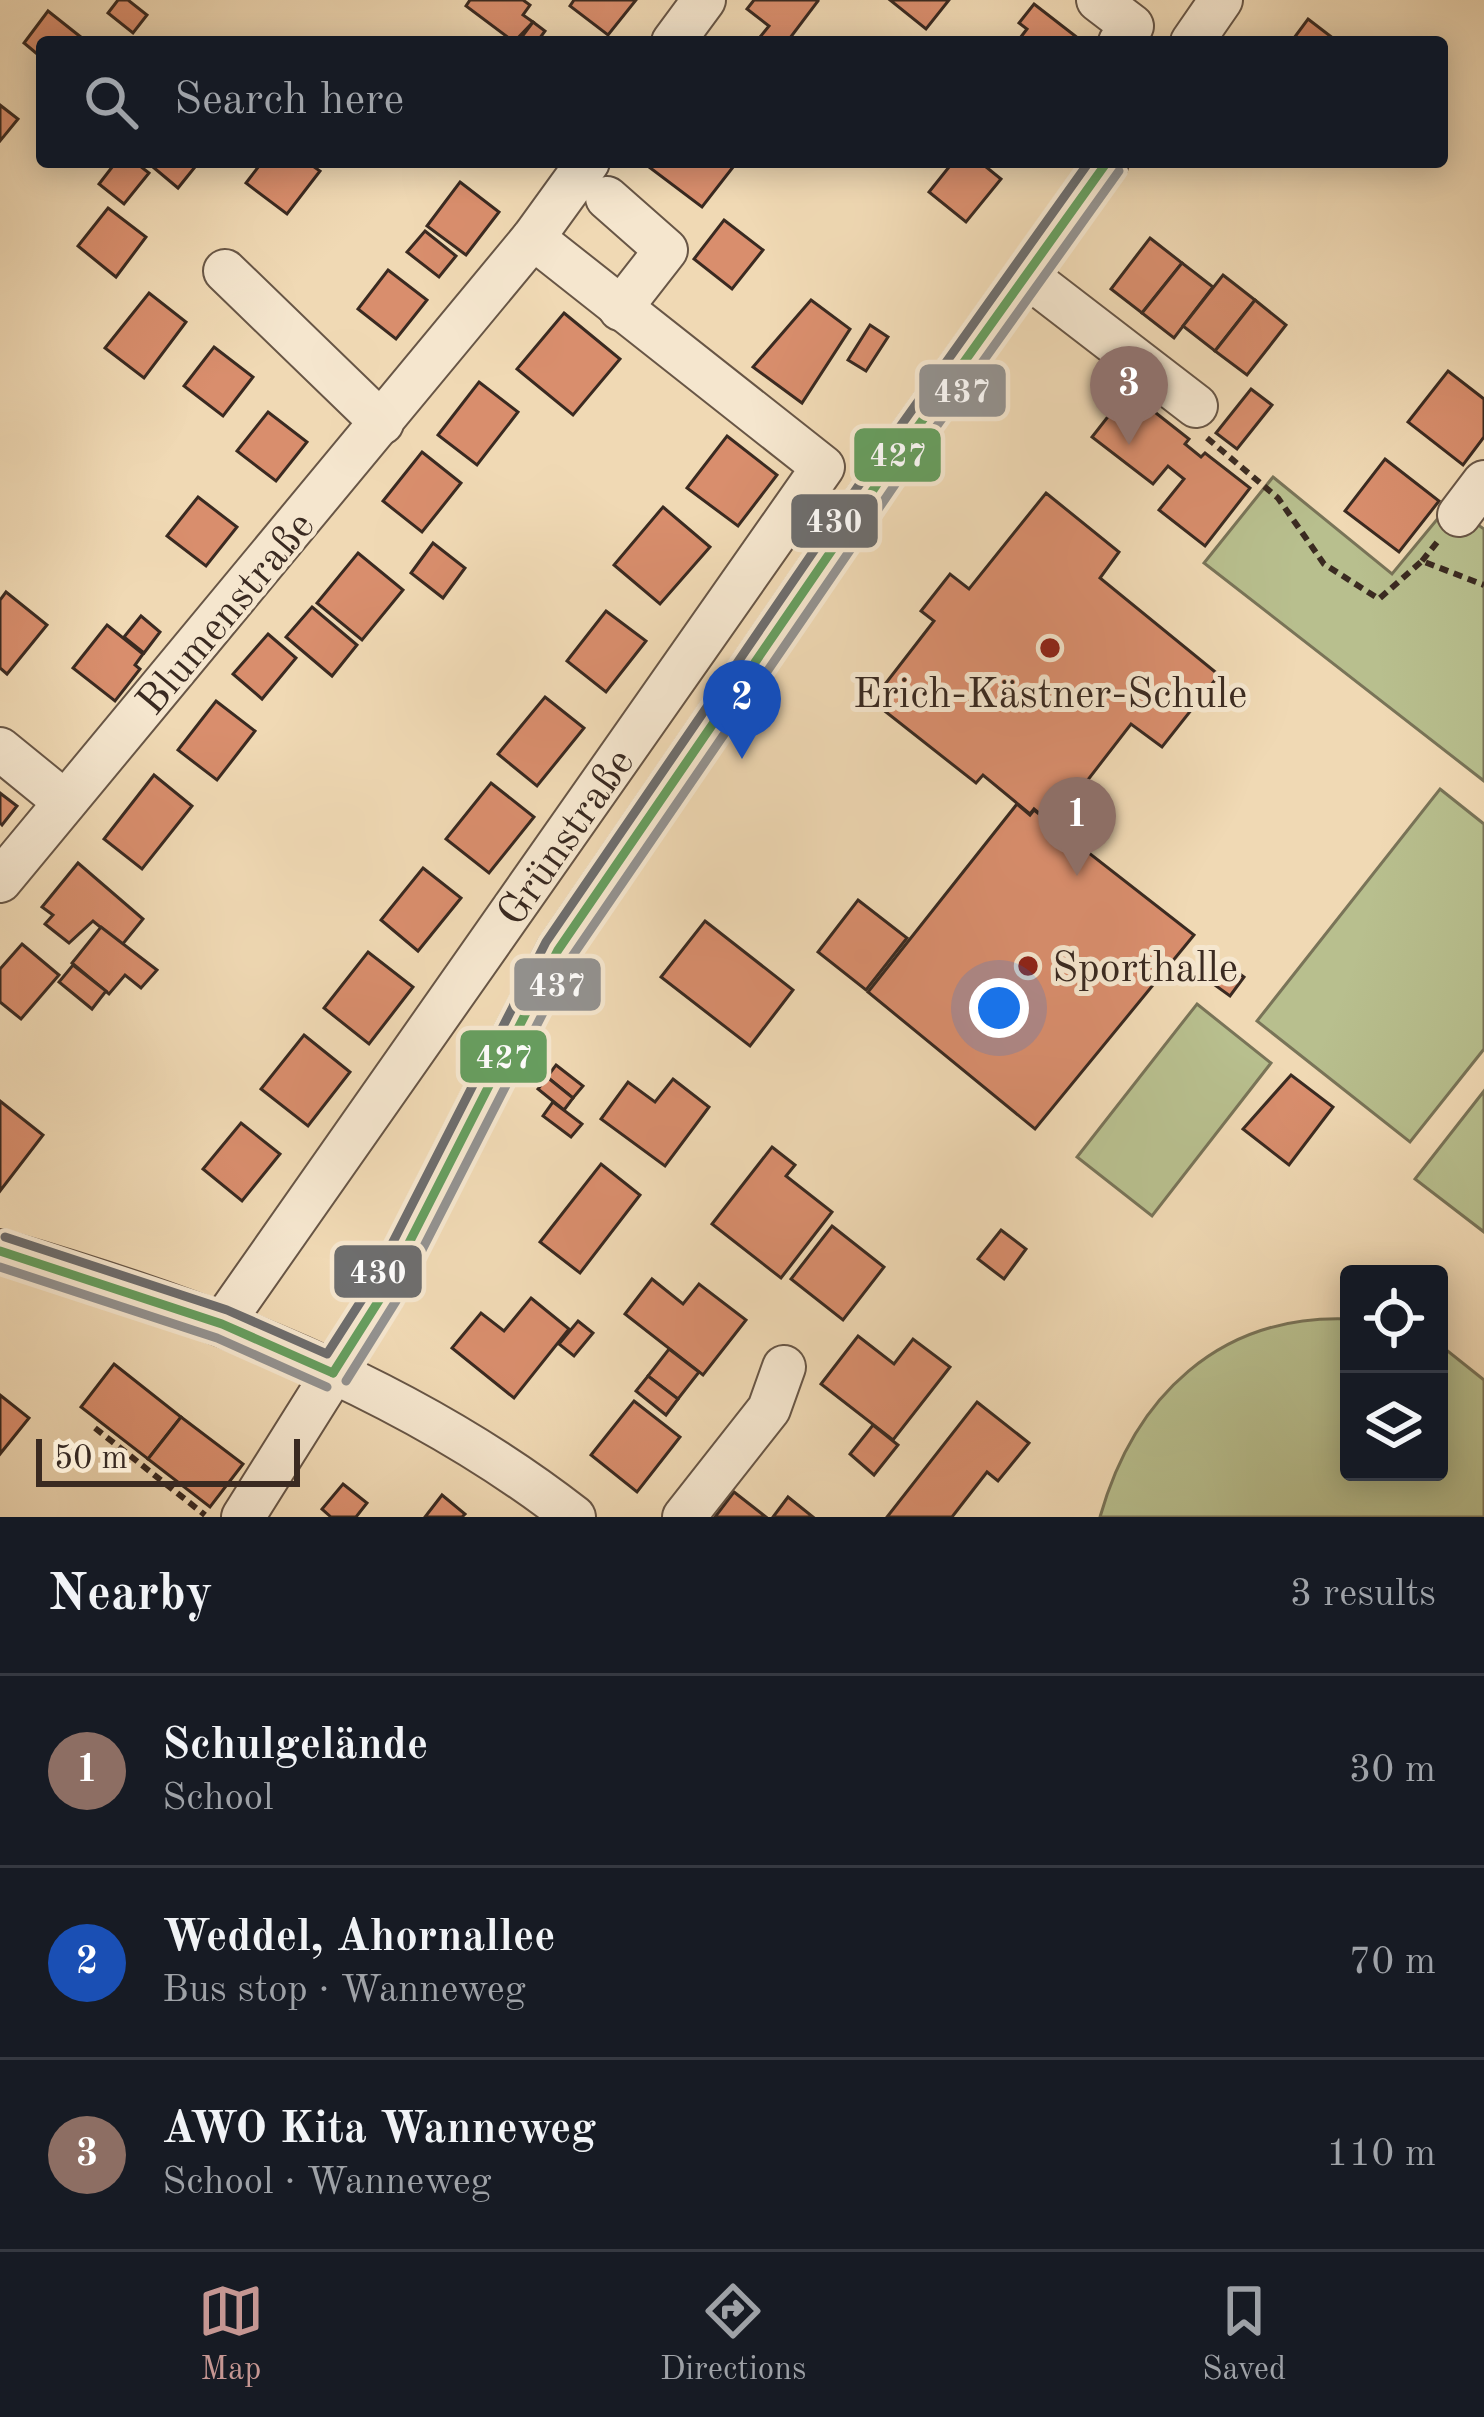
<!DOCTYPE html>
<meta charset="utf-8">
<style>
:root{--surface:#171b24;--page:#20242c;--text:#f1f3f6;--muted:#9ea1a6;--line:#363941;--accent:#c59692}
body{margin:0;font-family:"Old Standard TT",serif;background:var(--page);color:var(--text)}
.controls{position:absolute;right:36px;bottom:36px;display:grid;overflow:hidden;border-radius:12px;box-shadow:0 6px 30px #0003}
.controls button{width:108px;height:108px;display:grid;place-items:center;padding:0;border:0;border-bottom:3px solid var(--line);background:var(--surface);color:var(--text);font:60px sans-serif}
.scale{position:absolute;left:36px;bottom:30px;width:264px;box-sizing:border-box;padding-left:12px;border:6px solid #3a2a21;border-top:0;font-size:33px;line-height:42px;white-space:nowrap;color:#3a2a21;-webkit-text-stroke:9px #f5e6ce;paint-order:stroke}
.you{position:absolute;left:999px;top:1008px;width:42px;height:42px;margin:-30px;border:9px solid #fff;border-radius:50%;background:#1a73e8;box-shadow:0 0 0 18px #1a73e833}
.badge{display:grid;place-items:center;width:78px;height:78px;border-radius:50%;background:var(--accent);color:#fff;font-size:39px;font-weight:700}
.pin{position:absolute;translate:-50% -99px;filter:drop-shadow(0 3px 6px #0008)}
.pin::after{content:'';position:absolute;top:63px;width:42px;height:36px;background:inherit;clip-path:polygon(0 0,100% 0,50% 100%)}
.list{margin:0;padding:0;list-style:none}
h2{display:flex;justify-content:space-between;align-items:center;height:156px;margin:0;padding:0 48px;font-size:51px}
h2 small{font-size:39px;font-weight:400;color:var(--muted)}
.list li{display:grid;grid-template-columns:78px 1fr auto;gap:36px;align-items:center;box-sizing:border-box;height:192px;padding:0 48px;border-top:3px solid var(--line)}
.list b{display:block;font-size:45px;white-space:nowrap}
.list p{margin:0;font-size:39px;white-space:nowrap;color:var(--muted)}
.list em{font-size:39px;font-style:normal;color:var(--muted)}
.icon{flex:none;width:66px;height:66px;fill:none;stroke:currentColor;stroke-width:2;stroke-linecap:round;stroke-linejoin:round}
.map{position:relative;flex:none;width:1484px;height:1517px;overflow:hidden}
.search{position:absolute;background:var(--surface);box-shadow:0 6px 30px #0003;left:36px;right:36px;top:36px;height:132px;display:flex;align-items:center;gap:30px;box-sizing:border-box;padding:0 42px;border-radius:12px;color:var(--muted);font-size:45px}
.sheet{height:732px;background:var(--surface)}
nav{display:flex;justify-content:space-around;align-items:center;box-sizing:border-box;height:168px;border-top:3px solid var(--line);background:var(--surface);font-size:33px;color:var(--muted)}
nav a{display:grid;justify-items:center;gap:6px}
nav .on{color:var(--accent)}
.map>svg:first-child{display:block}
</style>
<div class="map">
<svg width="1484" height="1517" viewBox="0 0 1484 1517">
<rect width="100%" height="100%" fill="#f0d9b4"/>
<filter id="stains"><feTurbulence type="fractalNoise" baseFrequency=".00167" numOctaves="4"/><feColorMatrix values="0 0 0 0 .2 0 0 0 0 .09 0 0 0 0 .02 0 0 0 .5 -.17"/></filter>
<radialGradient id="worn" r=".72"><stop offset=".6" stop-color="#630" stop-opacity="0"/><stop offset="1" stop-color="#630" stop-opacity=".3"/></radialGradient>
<!-- green -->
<g fill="#b8bf8e" stroke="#797458" stroke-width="3">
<polygon points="1273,477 1392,574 1449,505 1484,529 1484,781 1204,563"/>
<polygon points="1440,789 1484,824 1484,1049 1410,1142 1257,1021"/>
<polygon points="1197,1004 1271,1063 1152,1216 1077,1157"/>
<polygon points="1484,1091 1484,1232 1415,1179"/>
<path d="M1349 1319V1472H1439V1344L1484 1380V1517H1100C1134 1397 1219 1314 1349 1319Z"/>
</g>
<!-- building -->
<g fill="#d98e6d" stroke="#3a2a21" stroke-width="3">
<polygon points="118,0 128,0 147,15 133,33 108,13"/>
<polygon points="470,0 523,0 530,5 523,15 533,22 514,42 466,6"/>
<polygon points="574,0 636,0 608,35 570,6"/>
<polygon points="754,0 817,0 818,1 787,42 756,42 769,26 747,9"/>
<polygon points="890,0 949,0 926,29"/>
<polygon points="1034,4 1083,42 1017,42 1027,29 1019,23"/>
<polygon points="48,11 82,38 42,42 42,58 24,43"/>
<polygon points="1308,19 1338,42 1291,42"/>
<polygon points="533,22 545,31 537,42 518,42"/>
<polygon points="0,105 18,119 0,141"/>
<polygon points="116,162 135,162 149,173 124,204 99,184"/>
<polygon points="147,162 199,162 178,188"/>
<polygon points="262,162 307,162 320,171 287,214 246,183"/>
<polygon points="653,162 737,162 702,207 649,167"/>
<polygon points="953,162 980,162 1001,179 966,222 929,192"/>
<polygon points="460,182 499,212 466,255 427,226"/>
<polygon points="108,208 146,237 116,277 78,246"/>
<polygon points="724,220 763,250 732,289 694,259"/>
<polygon points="425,231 456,256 439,277 407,252"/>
<polygon points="1150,238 1182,263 1142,313 1111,289"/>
<polygon points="1182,263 1213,287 1174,338 1142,313"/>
<polygon points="388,270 427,300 396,339 358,309"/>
<polygon points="1223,275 1255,300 1215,351 1183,326"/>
<polygon points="149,293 186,322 144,378 105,348"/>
<polygon points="811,300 850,329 802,403 753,367"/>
<polygon points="1255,300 1286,325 1247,375 1215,351"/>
<polygon points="564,313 620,359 573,415 517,369"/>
<polygon points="870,325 888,337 866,371 848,360"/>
<polygon points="214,347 253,377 223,416 184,386"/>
<polygon points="1448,371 1484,399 1484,437 1463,465 1408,422"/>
<polygon points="479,382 518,412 477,465 438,435"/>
<polygon points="1251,389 1272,405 1237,449 1216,433"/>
<polygon points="1128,391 1189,439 1185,444 1201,457 1205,453 1250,488 1205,546 1159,510 1184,479 1168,466 1153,484 1092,437"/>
<polygon points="268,412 307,442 276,481 237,451"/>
<polygon points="727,436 777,475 738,526 687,488"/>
<polygon points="422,452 461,483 422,532 383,501"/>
<polygon points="1385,459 1439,501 1399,552 1345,511"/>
<polygon points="1046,493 1119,552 1100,578 1219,675 1162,747 1131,724 1053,825 1034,809 1030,814 983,775 976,783 872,701 934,621 921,611 950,574 969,589"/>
<polygon points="198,497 237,527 206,566 167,536"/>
<polygon points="663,507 710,547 660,604 614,565"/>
<polygon points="433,543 465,568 443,598 411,573"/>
<polygon points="358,553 403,590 362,640 317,603"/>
<polygon points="6,592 47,625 7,674 0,668 0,600"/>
<polygon points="312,607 357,645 332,676 286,637"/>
<polygon points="606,611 646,641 606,692 567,661"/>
<polygon points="141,616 160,632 144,653 124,637"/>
<polygon points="107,625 143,654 135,665 140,669 115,701 73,668"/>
<polygon points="268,634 296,658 262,699 233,674"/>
<polygon points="545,697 584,728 537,786 498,754"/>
<polygon points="216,701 255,731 217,780 178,750"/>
<polygon points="154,775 192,806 142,869 104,839"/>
<polygon points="491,783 534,817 489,873 446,839"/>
<polygon points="0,793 17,806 2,825 0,823"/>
<polygon points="1017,804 1030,815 1034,810 1194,935 1035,1129 868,992"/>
<polygon points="78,863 143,919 122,945 93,921 69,943 45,924 53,915 42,907"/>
<polygon points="423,868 461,898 418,951 381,920"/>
<polygon points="858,900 907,938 866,990 818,952"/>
<polygon points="705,921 793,990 750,1046 661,977"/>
<polygon points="101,927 157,970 141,988 125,975 109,994 72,963"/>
<polygon points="22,944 59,975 21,1019 0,1002 0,969"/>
<polygon points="368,952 413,987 369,1044 324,1008"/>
<polygon points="1226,964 1244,977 1230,996 1212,983"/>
<polygon points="73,965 106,991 92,1009 59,982"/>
<polygon points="304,1035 350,1072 308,1126 261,1089"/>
<polygon points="556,1065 583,1086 573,1098 547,1077"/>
<polygon points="1291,1075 1333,1107 1289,1165 1243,1129"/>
<polygon points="547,1077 573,1098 564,1110 538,1089"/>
<polygon points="673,1079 709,1107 665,1166 601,1119 628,1082 655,1102"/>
<polygon points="0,1101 43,1135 0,1191"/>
<polygon points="553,1102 582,1124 571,1137 543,1116"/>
<polygon points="241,1123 280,1154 242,1201 203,1169"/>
<polygon points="772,1147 795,1165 786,1176 832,1212 781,1278 712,1224"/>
<polygon points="601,1164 640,1195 580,1273 540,1242"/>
<polygon points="832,1226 884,1267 843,1320 791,1279"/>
<polygon points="1001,1230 1026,1249 1004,1279 978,1259"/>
<polygon points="652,1279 683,1304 699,1284 746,1320 703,1375 625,1314"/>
<polygon points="531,1298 569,1329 514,1398 452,1348 481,1313 504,1331"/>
<polygon points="578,1321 593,1333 574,1356 559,1344"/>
<polygon points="858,1336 894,1364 913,1339 950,1367 893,1440 821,1384"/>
<polygon points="669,1349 699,1372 678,1399 648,1376"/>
<polygon points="114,1364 181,1417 148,1459 81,1407"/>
<polygon points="648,1376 678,1399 666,1415 636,1391"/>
<polygon points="0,1395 29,1418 0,1454"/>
<polygon points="634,1401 680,1437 637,1492 591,1455"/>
<polygon points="977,1402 1029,1443 998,1481 987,1472 952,1517 887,1517"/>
<polygon points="181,1417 243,1464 210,1507 148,1459"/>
<polygon points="873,1425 898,1445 874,1475 850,1454"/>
<polygon points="343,1484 367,1503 356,1517 331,1517 322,1509"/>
<polygon points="734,1492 766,1517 715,1517"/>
<polygon points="442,1495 465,1514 462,1517 425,1517"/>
<polygon points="788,1497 813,1517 773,1517"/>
</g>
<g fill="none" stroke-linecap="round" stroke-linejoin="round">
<!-- minor casing -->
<g stroke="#685646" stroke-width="46">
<g id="minor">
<polyline points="1098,0 1132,26 1120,42"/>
<polyline points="673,42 704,0"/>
<polyline points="1192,42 1221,0"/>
<polyline points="607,198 666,250 620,309"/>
<polyline points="225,271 382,423"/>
<polyline points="1027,276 1196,406"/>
<polyline points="1459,515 1484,482"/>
<polyline points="0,749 65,802"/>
<polyline points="0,881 533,238 588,162"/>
<path d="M0 1251C202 1309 407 1387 574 1517"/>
<polyline points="222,1324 823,467 533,238"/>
<polyline points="243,1517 383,1294 558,950 884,474 1107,162"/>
<polyline points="684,1517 769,1409 784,1367"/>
</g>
</g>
<!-- path -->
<g stroke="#3a2a21" stroke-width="6" stroke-dasharray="9 6" stroke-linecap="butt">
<polyline points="1207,438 1278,498 1324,564 1379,599 1422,561 1484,585"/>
<polyline points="1422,561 1438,541"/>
<polyline points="95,1428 205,1515"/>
</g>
<!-- minor -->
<use href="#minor" stroke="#f5e6ce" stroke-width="42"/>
<!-- bus-1 casing -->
<g stroke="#f5e6ce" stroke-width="18">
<g id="bus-1">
<polyline points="0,1251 222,1324 333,1373"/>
<polyline points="333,1373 383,1294 558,950 884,474 1107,162"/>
</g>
</g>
<!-- bus-2 casing -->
<g stroke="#f5e6ce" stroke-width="18">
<g id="bus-2">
<polyline points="0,1267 217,1338 327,1387"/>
<polyline points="346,1381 396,1301 571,958 896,483 1119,171"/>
</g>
</g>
<!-- bus-3 casing -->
<g stroke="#f5e6ce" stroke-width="18">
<polyline id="bus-3" points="5,1237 227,1310 327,1354 370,1287 546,942 872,466 1089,162"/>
</g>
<!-- bus-1 -->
<use href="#bus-1" stroke="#679e5f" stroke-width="9"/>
<!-- bus-2 -->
<use href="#bus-2" stroke="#939290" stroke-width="9"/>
<!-- bus-3 -->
<use href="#bus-3" stroke="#6e6e6e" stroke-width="9"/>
</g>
<!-- markers -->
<g fill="#8f2418" stroke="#f5e6ce" stroke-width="4.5">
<circle cx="1050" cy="648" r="12"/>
<circle cx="1028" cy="966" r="12"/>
</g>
<g text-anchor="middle" stroke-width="10" stroke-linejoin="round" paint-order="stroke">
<!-- street labels -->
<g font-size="42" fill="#3a2a21" stroke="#f5e6ce">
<text transform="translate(224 612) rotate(-50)" y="15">Blumenstraße</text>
<text transform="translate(564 836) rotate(-55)" y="15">Grünstraße</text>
</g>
<!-- poi labels -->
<g font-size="42" fill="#3a2a21" stroke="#f5e6ce">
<text x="1050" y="707">Erich-Kästner-Schule</text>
<text x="1052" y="981" text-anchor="start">Sporthalle</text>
</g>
</g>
<g stroke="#f5e6ce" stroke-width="4.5">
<rect x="917" y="362" width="91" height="57" rx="12" fill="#939290"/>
<rect x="852" y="426" width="91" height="58" rx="12" fill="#679e5f"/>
<rect x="789" y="492" width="91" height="58" rx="12" fill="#6e6e6e"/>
<rect x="512" y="956" width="91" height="57" rx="12" fill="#939290"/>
<rect x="458" y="1028" width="91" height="57" rx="12" fill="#679e5f"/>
<rect x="332" y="1243" width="92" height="57" rx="12" fill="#6e6e6e"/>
</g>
<g font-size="33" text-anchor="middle" font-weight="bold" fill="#fff">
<text x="962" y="402">437</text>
<text x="898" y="466">427</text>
<text x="834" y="532">430</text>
<text x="557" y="996">437</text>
<text x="504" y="1068">427</text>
<text x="378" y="1283">430</text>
</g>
<rect width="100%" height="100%" filter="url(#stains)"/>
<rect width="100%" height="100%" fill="url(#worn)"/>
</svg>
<div class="controls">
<button><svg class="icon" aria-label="locate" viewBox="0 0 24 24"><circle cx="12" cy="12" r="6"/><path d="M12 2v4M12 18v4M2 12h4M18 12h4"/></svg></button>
<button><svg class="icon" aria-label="layers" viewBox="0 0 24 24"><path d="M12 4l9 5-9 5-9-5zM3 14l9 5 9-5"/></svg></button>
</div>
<div class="scale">50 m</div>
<div class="you"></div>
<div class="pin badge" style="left:1077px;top:876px;background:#8d6e63">1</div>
<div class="pin badge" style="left:742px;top:759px;background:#1a4fb4">2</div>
<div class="pin badge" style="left:1129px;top:445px;background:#8d6e63">3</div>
<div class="search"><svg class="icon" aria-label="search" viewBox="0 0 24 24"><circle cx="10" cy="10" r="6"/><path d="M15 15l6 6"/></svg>Search here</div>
</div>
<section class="sheet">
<h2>Nearby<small>3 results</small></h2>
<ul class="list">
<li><span class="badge" style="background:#8d6e63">1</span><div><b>Schulgelände</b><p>School</p></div><em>30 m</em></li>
<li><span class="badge" style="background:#1a4fb4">2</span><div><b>Weddel, Ahornallee</b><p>Bus stop · Wanneweg</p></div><em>70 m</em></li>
<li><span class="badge" style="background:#8d6e63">3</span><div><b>AWO Kita Wanneweg</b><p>School · Wanneweg</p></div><em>110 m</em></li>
</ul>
</section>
<nav>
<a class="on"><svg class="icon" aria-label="map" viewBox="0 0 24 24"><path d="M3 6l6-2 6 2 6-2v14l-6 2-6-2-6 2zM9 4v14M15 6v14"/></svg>Map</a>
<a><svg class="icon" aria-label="directions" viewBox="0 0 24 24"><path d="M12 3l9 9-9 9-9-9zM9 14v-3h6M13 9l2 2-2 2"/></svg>Directions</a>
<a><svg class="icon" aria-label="saved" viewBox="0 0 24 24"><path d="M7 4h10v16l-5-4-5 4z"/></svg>Saved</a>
</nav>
